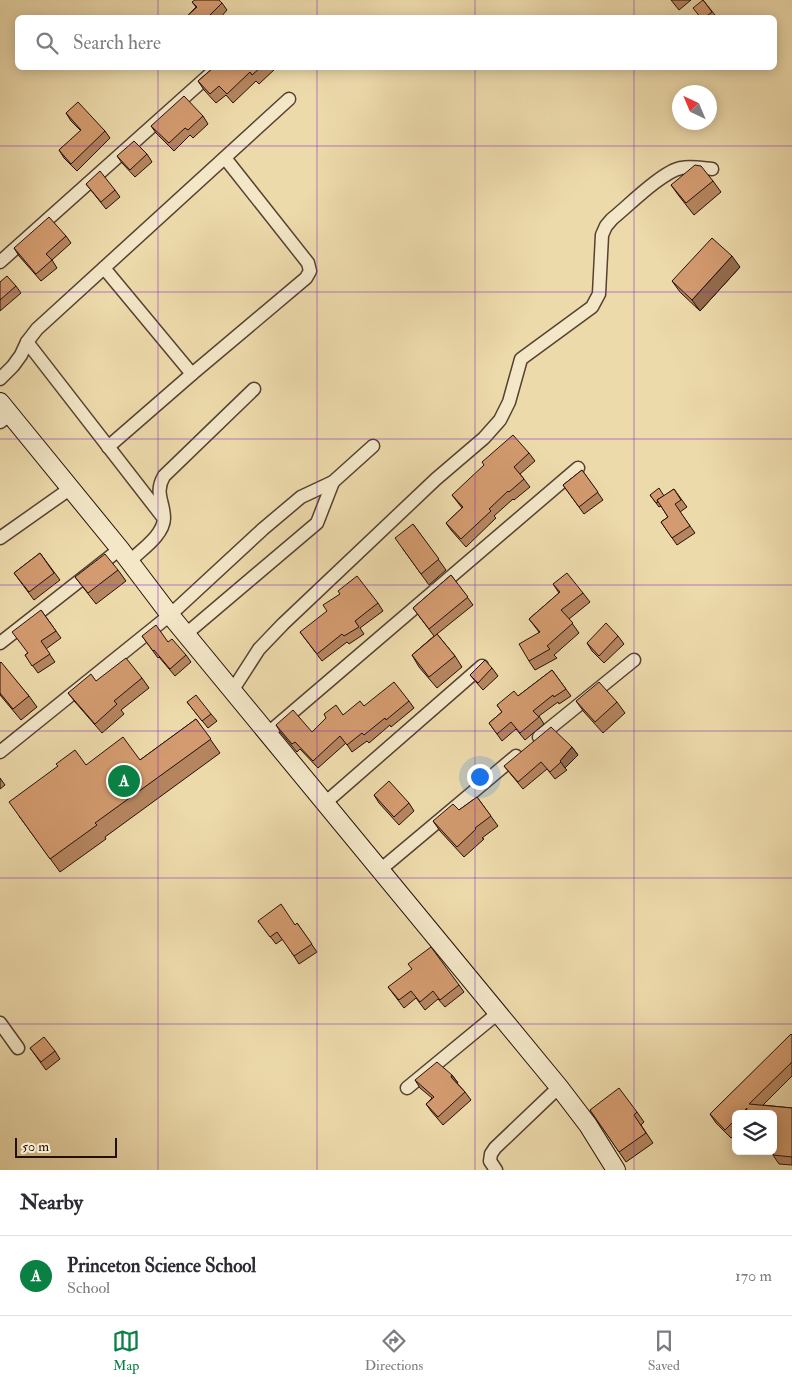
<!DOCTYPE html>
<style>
:root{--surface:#fff;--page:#f2f2f3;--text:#2b2b33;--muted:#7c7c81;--line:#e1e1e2;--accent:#0b8043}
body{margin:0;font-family:"IM FELL Double Pica",serif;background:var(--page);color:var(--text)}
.controls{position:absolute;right:15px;bottom:15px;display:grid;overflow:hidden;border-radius:8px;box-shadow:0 2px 12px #0003}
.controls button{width:45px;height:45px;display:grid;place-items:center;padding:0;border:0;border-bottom:1px solid var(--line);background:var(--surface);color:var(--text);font:25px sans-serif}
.compass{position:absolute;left:672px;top:85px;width:45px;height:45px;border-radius:50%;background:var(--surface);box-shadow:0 2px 12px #0003;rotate:316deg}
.scale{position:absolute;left:15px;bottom:12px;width:102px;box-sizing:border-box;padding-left:5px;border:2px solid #241008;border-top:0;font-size:14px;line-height:18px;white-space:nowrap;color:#241008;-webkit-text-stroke:4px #f3e7c8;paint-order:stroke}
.you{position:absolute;left:479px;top:776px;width:18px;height:18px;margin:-12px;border:4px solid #fff;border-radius:50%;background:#1a73e8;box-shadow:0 0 0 8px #1a73e833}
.badge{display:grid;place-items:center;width:32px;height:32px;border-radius:50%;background:var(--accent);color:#fff;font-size:16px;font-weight:700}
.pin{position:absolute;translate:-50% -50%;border:2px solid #fff;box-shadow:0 1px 5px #0006}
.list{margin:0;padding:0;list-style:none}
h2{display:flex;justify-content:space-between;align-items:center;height:65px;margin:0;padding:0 20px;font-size:21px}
h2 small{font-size:16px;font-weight:400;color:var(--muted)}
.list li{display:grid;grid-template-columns:32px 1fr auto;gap:15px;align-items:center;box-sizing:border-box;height:80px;padding:0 20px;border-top:1px solid var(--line)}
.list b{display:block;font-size:19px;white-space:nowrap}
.list p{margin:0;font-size:16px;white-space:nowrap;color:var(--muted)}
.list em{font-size:16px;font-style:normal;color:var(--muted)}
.icon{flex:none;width:28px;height:28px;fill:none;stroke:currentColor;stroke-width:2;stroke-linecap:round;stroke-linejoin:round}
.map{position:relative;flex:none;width:792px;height:1170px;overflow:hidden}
.search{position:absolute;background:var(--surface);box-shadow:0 2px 12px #0003;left:15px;right:15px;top:15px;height:55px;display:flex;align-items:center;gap:12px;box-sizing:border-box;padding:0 18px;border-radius:8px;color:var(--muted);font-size:19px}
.sheet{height:145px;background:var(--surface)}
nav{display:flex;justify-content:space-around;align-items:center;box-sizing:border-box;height:70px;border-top:1px solid var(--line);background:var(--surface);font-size:14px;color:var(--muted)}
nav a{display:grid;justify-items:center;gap:2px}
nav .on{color:var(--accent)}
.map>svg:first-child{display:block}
</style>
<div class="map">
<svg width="792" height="1170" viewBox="0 0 792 1170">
<rect width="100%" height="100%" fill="#eddaab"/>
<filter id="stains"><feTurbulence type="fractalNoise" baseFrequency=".004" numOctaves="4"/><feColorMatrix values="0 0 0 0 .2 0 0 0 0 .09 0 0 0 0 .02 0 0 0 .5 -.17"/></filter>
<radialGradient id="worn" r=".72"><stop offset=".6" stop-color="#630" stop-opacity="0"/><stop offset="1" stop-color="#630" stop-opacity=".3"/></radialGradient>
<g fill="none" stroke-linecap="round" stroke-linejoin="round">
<!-- street casing -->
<g stroke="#564231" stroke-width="15">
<g id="street">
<polyline points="0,262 217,68"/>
<polyline points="104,268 192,374 306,278 310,271 308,263 225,158"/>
<polyline points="27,342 162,516"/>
<polyline points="0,379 13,366 21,355 27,342 37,329 289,99"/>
<polyline points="0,422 10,415"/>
<polyline points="108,447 192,374"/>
<polyline points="0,538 71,488"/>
<path d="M130 561C141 550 164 535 164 518 164 502 154 493 164 476L254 389"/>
<polyline points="186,634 317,523 333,482"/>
<polyline points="0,643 120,549"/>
<path d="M232 691 259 649 283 624 436 479 484 438 500 420 509 402 521 359 592 307 599 294 602 235 606 226 612 219C627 207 663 171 681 168 690 166 702 168 712 169"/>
<polyline points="267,734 578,468"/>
<polyline points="539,737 634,660"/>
<polyline points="0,752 170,615 263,529 301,497 333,482 373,446"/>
<polyline points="325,803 482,666"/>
<polyline points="380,870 516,756"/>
<polyline points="0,1023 18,1048"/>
<polyline points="407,1088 498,1013"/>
<polyline points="496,1170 490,1161 491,1154 495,1148 559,1087"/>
</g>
</g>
<!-- secondary casing -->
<g stroke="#241008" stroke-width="20">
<polyline id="secondary" points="0,402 120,549 170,615 559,1087 588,1125 616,1170"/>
</g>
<!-- street -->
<use href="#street" stroke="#f3e7c8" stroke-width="12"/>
<!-- secondary -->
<use href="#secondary" stroke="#f3e7c8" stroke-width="18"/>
</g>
<!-- wall -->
<g fill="#b5855f" stroke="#241008">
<polygon points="671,0 691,0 679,10"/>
<polygon points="703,0 715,15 712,18 700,18"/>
<polygon points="192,2 222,3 227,10 220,18 185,18 196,7"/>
<polygon points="213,68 276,68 259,84 256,81 233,103 226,95 216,103 204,90 198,81"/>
<polygon points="66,113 105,131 110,138 77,171 64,158 59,150 81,131 71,121"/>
<polygon points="203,116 208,124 193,138 190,135 174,151 156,133 151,126"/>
<polygon points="147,154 152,162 135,177 122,163 117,156"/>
<polygon points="713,181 721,192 694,215 679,196 671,185"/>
<polygon points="86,184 115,190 120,197 106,209"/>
<polygon points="66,236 71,243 52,260 57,268 41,281 19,256 14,248"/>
<polygon points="740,267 700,311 680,292 672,281"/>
<polygon points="0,282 16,286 21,293 0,311"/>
<polygon points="529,453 535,461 520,474 530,487 514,500 513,499 494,516 496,518 466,547 451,530 446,523 462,508 452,495"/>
<polygon points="582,470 603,500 584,514 563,485"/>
<polygon points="674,489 687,507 680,512 695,533 677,545 661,522 668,517 661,506 659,507 650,495 664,496"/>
<polygon points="413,524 446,570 429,585 403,549"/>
<polygon points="40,553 60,580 34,600 14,573"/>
<polygon points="118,570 126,581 96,604 75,577"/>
<polygon points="451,575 473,605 437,634 455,656 462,667 437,688 419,667 412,655 434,636 413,608"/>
<polygon points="553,584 583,593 590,602 569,619 579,633 554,655 557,658 535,670 529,661 539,632 529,619 559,593"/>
<polygon points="378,603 383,611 360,628 364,634 349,644 347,642 322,661 300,632"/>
<polygon points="41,610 61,638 46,649 55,662 38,673 25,655 28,653"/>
<polygon points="142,636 168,642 186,655 191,662 175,676 159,657 158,658"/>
<polygon points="618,636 624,644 604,663 592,651 587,643"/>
<polygon points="0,663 29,696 37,707 21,720 0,695"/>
<polygon points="492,668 498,676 483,690 476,682 470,675"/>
<polygon points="552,670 571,696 559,704 558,702 539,716 544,724 525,740 516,729 502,741 489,723 502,712 497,705 518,696"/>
<polygon points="142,678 149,688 121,710 124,714 102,733 75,702 68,693 96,681"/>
<polygon points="409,701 414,708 391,727 390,725 369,743 367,741 352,752 346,743 318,768 300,749 297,752 281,733 276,725 312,732 343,715 364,706"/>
<polygon points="576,701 617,702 625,713 603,733 584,712"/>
<polygon points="187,702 211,714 217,721 208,728"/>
<polygon points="196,719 220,753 105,837 106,839 60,872 19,816 86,765 140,760"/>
<polygon points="572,747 578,755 565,768 567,770 555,779 547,769 523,789 504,766"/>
<polygon points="0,778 5,785 0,789"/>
<polygon points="374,795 409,803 414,811 399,825 379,803"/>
<polygon points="477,797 498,826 482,838 484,839 464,857 440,831 433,821 459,810"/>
<polygon points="258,921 295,925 297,923 317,952 299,964 283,939 276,944"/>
<polygon points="459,985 464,992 445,1007 438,999 425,1010 416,998 404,1008 388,987"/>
<polygon points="792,1035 792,1076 763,1105 792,1108 792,1165 779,1164 773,1155 774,1143 773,1143 773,1114 736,1114 736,1134 731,1138 716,1123 710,1114"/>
<polygon points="30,1048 55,1051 60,1059 46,1070"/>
<polygon points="452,1075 458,1083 457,1083 465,1092 471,1100 443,1125 431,1111 426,1104 432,1098 420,1088 415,1080"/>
<polygon points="590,1110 637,1112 644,1122 641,1125 653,1143 626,1162"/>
</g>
<!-- shaded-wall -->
<g fill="#946c4e" stroke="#241008">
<polygon points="732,256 740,267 700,311 692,300"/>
<polygon points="572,747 578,755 565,768 560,761"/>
<polygon points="452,1075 458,1083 456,1084 451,1077"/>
</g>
<!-- building -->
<g fill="#d39b6f" stroke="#241008">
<polygon points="195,0 219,0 222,3 207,18 185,18 197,7 192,2"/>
<polygon points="703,0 712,12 704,18 701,18 693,8"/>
<polygon points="213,68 260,68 252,75 250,72 227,94 219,86 210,94 198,81"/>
<polygon points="184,96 203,116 188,130 185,128 169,143 151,126"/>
<polygon points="78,102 105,131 71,164 59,150 81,130 66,113"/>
<polygon points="134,141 147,154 130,170 117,156"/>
<polygon points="695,165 701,166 713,181 686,203 671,185"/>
<polygon points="100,171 115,190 101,202 86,184"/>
<polygon points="49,217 66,236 46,254 52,260 36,274 14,248"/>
<polygon points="712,238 732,256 692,300 672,281"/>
<polygon points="7,276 16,286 0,300 0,282"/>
<polygon points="513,435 529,453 514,467 524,479 509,492 508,491 489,509 491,511 461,539 446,523 463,507 452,495 484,465 482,462"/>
<polygon points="582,470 598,492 579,507 563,485"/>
<polygon points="659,488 664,496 657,500 658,502 656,503 650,495"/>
<polygon points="674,489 681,500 675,504 690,526 672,538 661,522 668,517 657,500"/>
<polygon points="413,524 439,559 421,574 395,538"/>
<polygon points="40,553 54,573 29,592 14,573"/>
<polygon points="105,554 118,570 88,593 75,577"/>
<polygon points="567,573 583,593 561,610 573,623 547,646 550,649 529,661 519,644 540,632 529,619 560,592 553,584"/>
<polygon points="451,575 468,597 429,629 413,608"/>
<polygon points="357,576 378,603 355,621 359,627 344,636 342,634 317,654 300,632 327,611 323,605 340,594 338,591"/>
<polygon points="41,610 56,631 41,641 50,654 32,666 25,655 28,653 12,632"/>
<polygon points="606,623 618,636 599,656 587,643"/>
<polygon points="156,625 168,642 172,639 186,655 170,669 154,650 153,651 142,636"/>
<polygon points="437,634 455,656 429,677 412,655"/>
<polygon points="126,658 142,678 114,701 117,704 95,724 68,693 91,674 96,681"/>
<polygon points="485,660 492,668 478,683 470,675"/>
<polygon points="1,662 29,696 13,709 0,693 0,663"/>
<polygon points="552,670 566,689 554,697 553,695 533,711 539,717 520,733 511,722 497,734 489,723 502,712 497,705 514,691 518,696"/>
<polygon points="394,682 409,701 386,720 385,718 364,735 362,733 347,745 340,736 313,761 295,742 292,744 276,725 293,710 312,732 326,718 324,714 336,705 343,715 360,701 364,706"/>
<polygon points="599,682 617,702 595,722 576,701"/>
<polygon points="196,695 211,714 202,721 187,702"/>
<polygon points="196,719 211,739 95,823 97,825 50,859 9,802 58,766 56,764 75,750 86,765 123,737 140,760"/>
<polygon points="551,727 572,747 560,761 561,762 550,772 541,762 518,782 504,766"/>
<polygon points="389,781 409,803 394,817 374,795"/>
<polygon points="477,797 491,816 475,828 476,829 457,847 433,821 453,804 459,810"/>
<polygon points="281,904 295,925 297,923 312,944 294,956 277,932 270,937 258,921"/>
<polygon points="431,947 459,985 440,1000 433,991 420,1002 411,991 399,1000 388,987 412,969 408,964"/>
<polygon points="791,1034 792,1035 792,1062 749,1104 792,1108 792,1157 773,1155 775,1135 773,1134 773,1114 746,1114 747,1108 741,1114 736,1114 736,1119 725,1130 710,1114"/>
<polygon points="44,1037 55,1051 41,1062 30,1048"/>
<polygon points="437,1062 452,1075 451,1077 465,1092 438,1117 426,1104 434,1097 415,1080"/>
<polygon points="619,1088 637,1112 634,1115 646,1133 619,1152 590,1110"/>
</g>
<!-- grid -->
<path fill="none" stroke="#7b2cbf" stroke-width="1" stroke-opacity="0.55" d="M158 0V18M317 0V18M475 0V18M634 0V18M158 68V1170M317 68V1170M475 68V1170M634 68V1170M0 146H792M0 292H792M0 439H792M0 585H792M0 731H792M0 878H792M0 1024H792"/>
<rect width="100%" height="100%" filter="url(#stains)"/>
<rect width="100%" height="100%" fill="url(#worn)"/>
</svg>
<div class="controls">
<button><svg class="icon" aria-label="layers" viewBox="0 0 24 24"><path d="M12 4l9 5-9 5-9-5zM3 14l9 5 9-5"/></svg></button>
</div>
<svg class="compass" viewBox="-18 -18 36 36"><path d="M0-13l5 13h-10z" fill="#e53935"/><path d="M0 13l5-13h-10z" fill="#7c7c81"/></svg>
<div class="scale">50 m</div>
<div class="you"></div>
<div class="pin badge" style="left:124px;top:781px">A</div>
<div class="search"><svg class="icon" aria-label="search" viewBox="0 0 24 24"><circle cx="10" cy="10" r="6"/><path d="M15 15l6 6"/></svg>Search here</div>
</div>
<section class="sheet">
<h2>Nearby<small></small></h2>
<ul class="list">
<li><span class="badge">A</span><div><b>Princeton Science School</b><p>School</p></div><em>170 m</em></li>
</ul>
</section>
<nav>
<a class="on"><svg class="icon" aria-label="map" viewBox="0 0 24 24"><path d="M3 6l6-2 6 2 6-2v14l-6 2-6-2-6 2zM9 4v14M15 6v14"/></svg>Map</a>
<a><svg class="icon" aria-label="directions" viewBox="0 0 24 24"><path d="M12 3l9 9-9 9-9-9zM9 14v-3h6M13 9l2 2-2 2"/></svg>Directions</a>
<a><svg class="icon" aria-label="saved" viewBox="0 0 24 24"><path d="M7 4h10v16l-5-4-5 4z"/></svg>Saved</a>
</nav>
